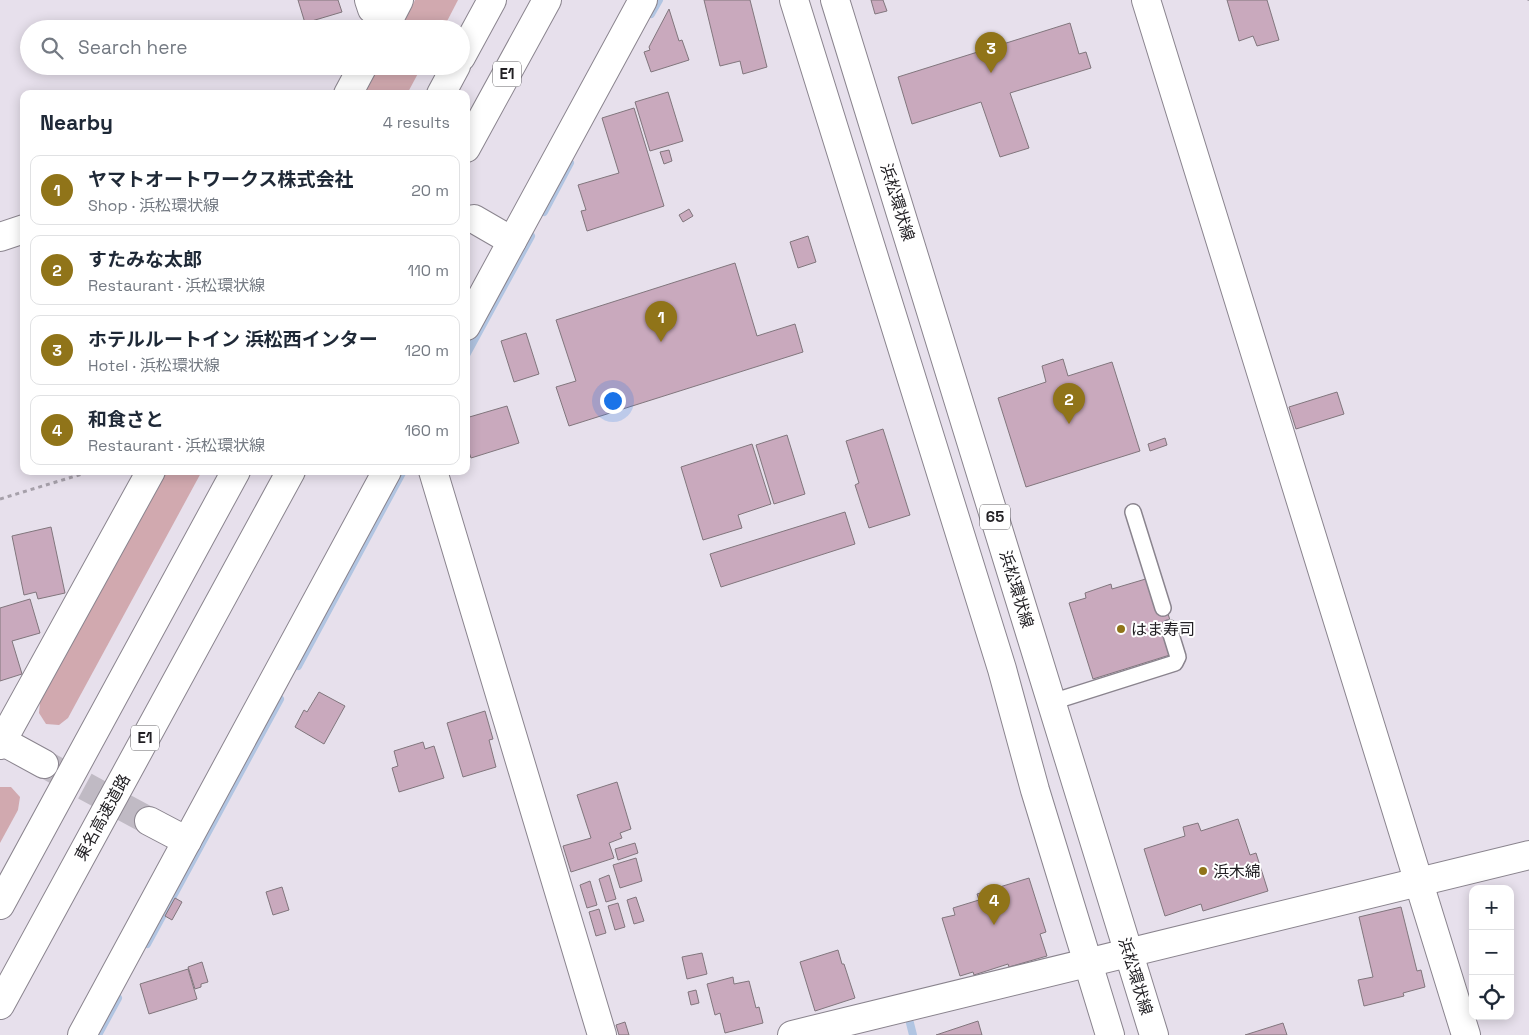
<!DOCTYPE html>
<meta charset="utf-8">
<style>
:root{--surface:#fff;--page:#f6f6f7;--text:#1f2937;--muted:#747a83;--line:#e0e1e3;--accent:#907419}
body{margin:0;font-family:"Space Grotesk","Noto Sans JP",sans-serif;background:var(--page);color:var(--text)}
.controls{position:absolute;right:15px;bottom:15px;display:grid;overflow:hidden;border-radius:10px;box-shadow:0 2px 12px #0003}
.controls button{width:45px;height:45px;display:grid;place-items:center;padding:0;border:0;border-bottom:1px solid var(--line);background:var(--surface);color:var(--text);font:25px sans-serif}
.you{position:absolute;left:612px;top:400px;width:18px;height:18px;margin:-12px;border:4px solid #fff;border-radius:50%;background:#1a73e8;box-shadow:0 0 0 8px #1a73e833}
.badge{display:grid;place-items:center;width:32px;height:32px;border-radius:50%;background:var(--accent);color:#fff;font-size:16px;font-weight:700}
.pin{position:absolute;translate:-50% -41px;filter:drop-shadow(0 1px 2px #0008)}
.pin::after{content:'';position:absolute;top:26px;width:18px;height:15px;background:inherit;clip-path:polygon(0 0,100% 0,50% 100%)}
.list{margin:0;padding:0;list-style:none}
h2{display:flex;justify-content:space-between;align-items:center;height:65px;margin:0;padding:0 20px;font-size:21px}
h2 small{font-size:16px;font-weight:400;color:var(--muted)}
.list li{display:grid;grid-template-columns:32px 1fr auto;gap:15px;align-items:center;box-sizing:border-box;height:70px;margin:0 10px 10px;padding:0 10px;border:1px solid var(--line);border-radius:10px}
.list b{display:block;font-size:19px;white-space:nowrap}
.list p{margin:0;font-size:16px;white-space:nowrap;color:var(--muted)}
.list em{font-size:16px;font-style:normal;color:var(--muted)}
.icon{flex:none;width:28px;height:28px;fill:none;stroke:currentColor;stroke-width:2;stroke-linecap:round;stroke-linejoin:round}
.map{position:relative;flex:none;width:1529px;height:1035px;overflow:hidden}
.search{position:absolute;background:var(--surface);box-shadow:0 2px 12px #0003;left:20px;top:20px;width:450px;height:55px;display:flex;align-items:center;gap:12px;box-sizing:border-box;padding:0 18px;border-radius:28px;color:var(--muted);font-size:19px}
.panel{position:absolute;background:var(--surface);box-shadow:0 2px 12px #0003;left:20px;top:90px;width:450px;height:385px;border-radius:10px}
.map>svg:first-child{display:block}
</style>
<div class="map">
<svg width="1529" height="1035" viewBox="0 0 1529 1035">
<rect width="100%" height="100%" fill="#e7e0ec"/>
<!-- forest -->
<g fill="#d1a9af">
<polygon points="415,0 458,0 443,29 400,29"/>
<polygon points="379,66 422,66 407,94 364,94"/>
<polygon points="167,471 202,471 68,718 59,725 46,724 39,713 40,702"/>
<polygon points="0,787 11,787 20,797 18,810 0,843"/>
</g>
<g fill="none" stroke-linecap="round" stroke-linejoin="round">
<!-- stream -->
<g stroke="#b1c5e2" stroke-width="8">
<polyline points="651,14 659,0"/>
<polyline points="544,212 570,163"/>
<polyline points="466,355 531,236"/>
<polyline points="298,666 403,471"/>
<polyline points="147,944 280,699"/>
<polyline points="910,1023 913,1035"/>
<polyline points="98,1035 118,998"/>
</g>
</g>
<!-- building -->
<g fill="#c9a9bd" stroke="#81767d">
<polygon points="298,0 338,0 342,12 305,23"/>
<polygon points="704,0 750,0 767,67 743,74 740,61 720,66"/>
<polygon points="871,0 883,0 887,11 875,14"/>
<polygon points="1227,0 1267,0 1279,40 1257,46 1253,36 1239,41"/>
<polygon points="669,9 679,41 682,40 689,60 651,72 644,52 650,50 649,47"/>
<polygon points="1070,23 1079,54 1086,52 1091,68 1010,93 1029,148 1000,157 981,102 912,124 898,77"/>
<polygon points="668,92 683,141 650,151 635,102"/>
<polygon points="634,108 664,206 587,231 581,211 586,210 578,185 619,173 602,118"/>
<polygon points="669,150 672,161 664,164 660,152"/>
<polygon points="689,209 693,216 683,222 679,215"/>
<polygon points="808,236 816,262 798,268 790,242"/>
<polygon points="735,263 757,336 795,324 803,352 569,426 556,387 576,381 556,320"/>
<polygon points="526,333 539,374 514,382 501,341"/>
<polygon points="1063,359 1068,376 1112,362 1140,451 1026,487 998,398 1046,382 1042,366"/>
<polygon points="1337,392 1344,414 1296,429 1289,407"/>
<polygon points="507,406 519,443 471,458 466,443 466,418"/>
<polygon points="883,429 910,515 869,528 855,485 859,483 846,441"/>
<polygon points="787,435 805,494 774,504 756,445"/>
<polygon points="1165,438 1167,445 1150,451 1148,444"/>
<polygon points="752,444 771,504 738,515 742,528 703,540 681,467"/>
<polygon points="845,512 855,544 721,587 710,554"/>
<polygon points="51,527 65,593 38,599 36,592 24,595 12,536"/>
<polygon points="1149,578 1166,607 1172,627 1173,654 1093,679 1069,603 1086,598 1085,593 1111,584 1112,589"/>
<polygon points="30,599 40,633 12,641 22,674 0,681 0,608"/>
<polygon points="319,692 345,706 324,744 295,727 304,710 307,712"/>
<polygon points="485,711 493,739 489,740 496,767 463,777 447,723"/>
<polygon points="423,742 425,749 434,746 444,778 399,792 392,768 398,766 394,751"/>
<polygon points="617,782 631,829 620,833 622,838 609,843 614,858 571,872 563,846 591,838 577,795"/>
<polygon points="1238,819 1250,855 1256,853 1268,891 1203,911 1201,904 1165,916 1144,849 1185,836 1183,827 1198,823 1201,831"/>
<polygon points="635,843 638,853 618,860 615,849"/>
<polygon points="636,858 642,881 620,888 613,865"/>
<polygon points="609,875 616,899 606,902 599,879"/>
<polygon points="1029,878 1046,932 1040,934 1047,956 1009,967 1008,964 974,975 973,972 960,976 942,918 955,915 953,908 979,900 977,894"/>
<polygon points="590,881 597,905 587,908 580,885"/>
<polygon points="282,887 289,910 273,915 266,892"/>
<polygon points="636,897 644,921 634,924 627,900"/>
<polygon points="175,898 182,902 172,920 165,916"/>
<polygon points="618,903 625,927 615,930 608,906"/>
<polygon points="1401,907 1417,971 1421,970 1425,987 1403,993 1404,996 1364,1006 1358,980 1373,977 1359,917"/>
<polygon points="599,909 606,933 596,936 589,912"/>
<polygon points="838,950 842,964 844,964 855,998 815,1011 800,962"/>
<polygon points="702,953 707,974 687,979 682,957"/>
<polygon points="202,962 208,982 201,984 201,987 195,989 188,967"/>
<polygon points="188,969 197,999 149,1014 140,984"/>
<polygon points="733,977 734,984 749,981 756,1008 759,1007 763,1023 725,1033 720,1013 715,1015 707,984"/>
<polygon points="696,990 699,1003 691,1005 688,992"/>
<polygon points="978,1021 982,1035 936,1035"/>
<polygon points="625,1022 629,1035 619,1035 616,1025"/>
<polygon points="1283,1023 1287,1035 1245,1035"/>
</g>
<g fill="none" stroke-linecap="round" stroke-linejoin="round">
<!-- minor-tunnel -->
<polyline stroke="#c0bac4" stroke-width="28" stroke-dasharray="28 14" stroke-linecap="butt" points="48,766 149,821"/>
<!-- service casing -->
<g stroke="#8a848e" stroke-width="18">
<g id="service">
<polyline points="1133,512 1163,608"/>
<polyline points="1052,702 1175,663 1178,657 1169,628"/>
</g>
</g>
<!-- minor casing -->
<g stroke="#8a848e" stroke-width="30">
<g id="minor">
<polyline points="369,0 372,9 390,18"/>
<polyline points="1146,0 1466,1035"/>
<polyline points="384,29 399,0"/>
<polyline points="348,94 363,66"/>
<polyline points="474,219 512,241"/>
<polyline points="0,237 24,229"/>
<polyline points="466,326 643,0"/>
<polyline points="433,471 602,1035"/>
<polyline points="0,740 44,764"/>
<polyline points="0,745 151,471"/>
<polyline points="149,821 187,841"/>
<polyline points="82,1035 387,471"/>
<polyline points="792,1035 1529,855"/>
</g>
</g>
<!-- primary casing -->
<g stroke="#8a848e" stroke-width="30">
<g id="primary">
<polyline points="794,0 1002,669 1035,790 1110,1035"/>
<polyline points="835,0 1154,1035"/>
</g>
</g>
<!-- motorway casing -->
<g stroke="#8a848e" stroke-width="30">
<g id="motorway">
<polyline points="461,57 492,0"/>
<polyline points="441,94 456,66"/>
<polyline points="466,148 547,0"/>
<polyline points="0,905 236,471"/>
<polyline points="0,1005 291,471"/>
</g>
</g>
<!-- path -->
<g stroke="#a6a0aa" stroke-width="3" stroke-dasharray="4 4" stroke-linecap="butt">
<polyline points="1529,0 1529,1"/>
<polyline points="0,499 92,471"/>
</g>
<!-- service -->
<use href="#service" stroke="#fff" stroke-width="15"/>
<!-- minor -->
<use href="#minor" stroke="#fff" stroke-width="28"/>
<!-- primary -->
<use href="#primary" stroke="#fff" stroke-width="28"/>
<!-- motorway -->
<use href="#motorway" stroke="#fff" stroke-width="28"/>
</g>
<!-- markers -->
<g fill="#907419" stroke="#fff" stroke-width="2">
<circle cx="1121" cy="629" r="5"/>
<circle cx="1203" cy="871" r="5"/>
</g>
<g text-anchor="middle" stroke-width="4" stroke-linejoin="round" paint-order="stroke">
<!-- shield labels -->
<g fill="#fff" stroke="#646366" stroke-width="1">
<rect x="493" y="61.5" width="28" height="25" rx="4"/>
<rect x="980" y="504.5" width="30" height="25" rx="4"/>
<rect x="131" y="725.5" width="28" height="25" rx="4"/>
</g>
<g font-size="15" font-weight="bold" fill="#222024">
<text x="507" y="79">E1</text>
<text x="995" y="522">65</text>
<text x="145" y="743">E1</text>
</g>
<!-- street labels -->
<g font-size="16" fill="#222024" stroke="#fff">
<text transform="translate(898 202) rotate(73)" y="6">浜松環状線</text>
<text transform="translate(1017 589) rotate(73)" y="6">浜松環状線</text>
<text transform="translate(102 817) rotate(-61)" y="6">東名高速道路</text>
<text transform="translate(1136 976) rotate(73)" y="6">浜松環状線</text>
</g>
<!-- poi labels -->
<g font-size="16" fill="#222024" stroke="#fff" text-anchor="start">
<text x="1131" y="635">はま寿司</text>
<text x="1213" y="877">浜木綿</text>
</g>
</g>
</svg>
<div class="controls">
<button>+</button>
<button>−</button>
<button><svg class="icon" aria-label="locate" viewBox="0 0 24 24"><circle cx="12" cy="12" r="6"/><path d="M12 2v4M12 18v4M2 12h4M18 12h4"/></svg></button>
</div>
<div class="you"></div>
<div class="pin badge" style="left:661px;top:342px">1</div>
<div class="pin badge" style="left:1069px;top:424px">2</div>
<div class="pin badge" style="left:991px;top:73px">3</div>
<div class="pin badge" style="left:994px;top:925px">4</div>
<div class="search"><svg class="icon" aria-label="search" viewBox="0 0 24 24"><circle cx="10" cy="10" r="6"/><path d="M15 15l6 6"/></svg>Search here</div>
<section class="panel">
<h2>Nearby<small>4 results</small></h2>
<ul class="list">
<li><span class="badge">1</span><div><b>ヤマトオートワークス株式会社</b><p>Shop · 浜松環状線</p></div><em>20 m</em></li>
<li><span class="badge">2</span><div><b>すたみな太郎</b><p>Restaurant · 浜松環状線</p></div><em>110 m</em></li>
<li><span class="badge">3</span><div><b>ホテルルートイン 浜松西インター</b><p>Hotel · 浜松環状線</p></div><em>120 m</em></li>
<li><span class="badge">4</span><div><b>和食さと</b><p>Restaurant · 浜松環状線</p></div><em>160 m</em></li>
</ul>
</section>
</div>
